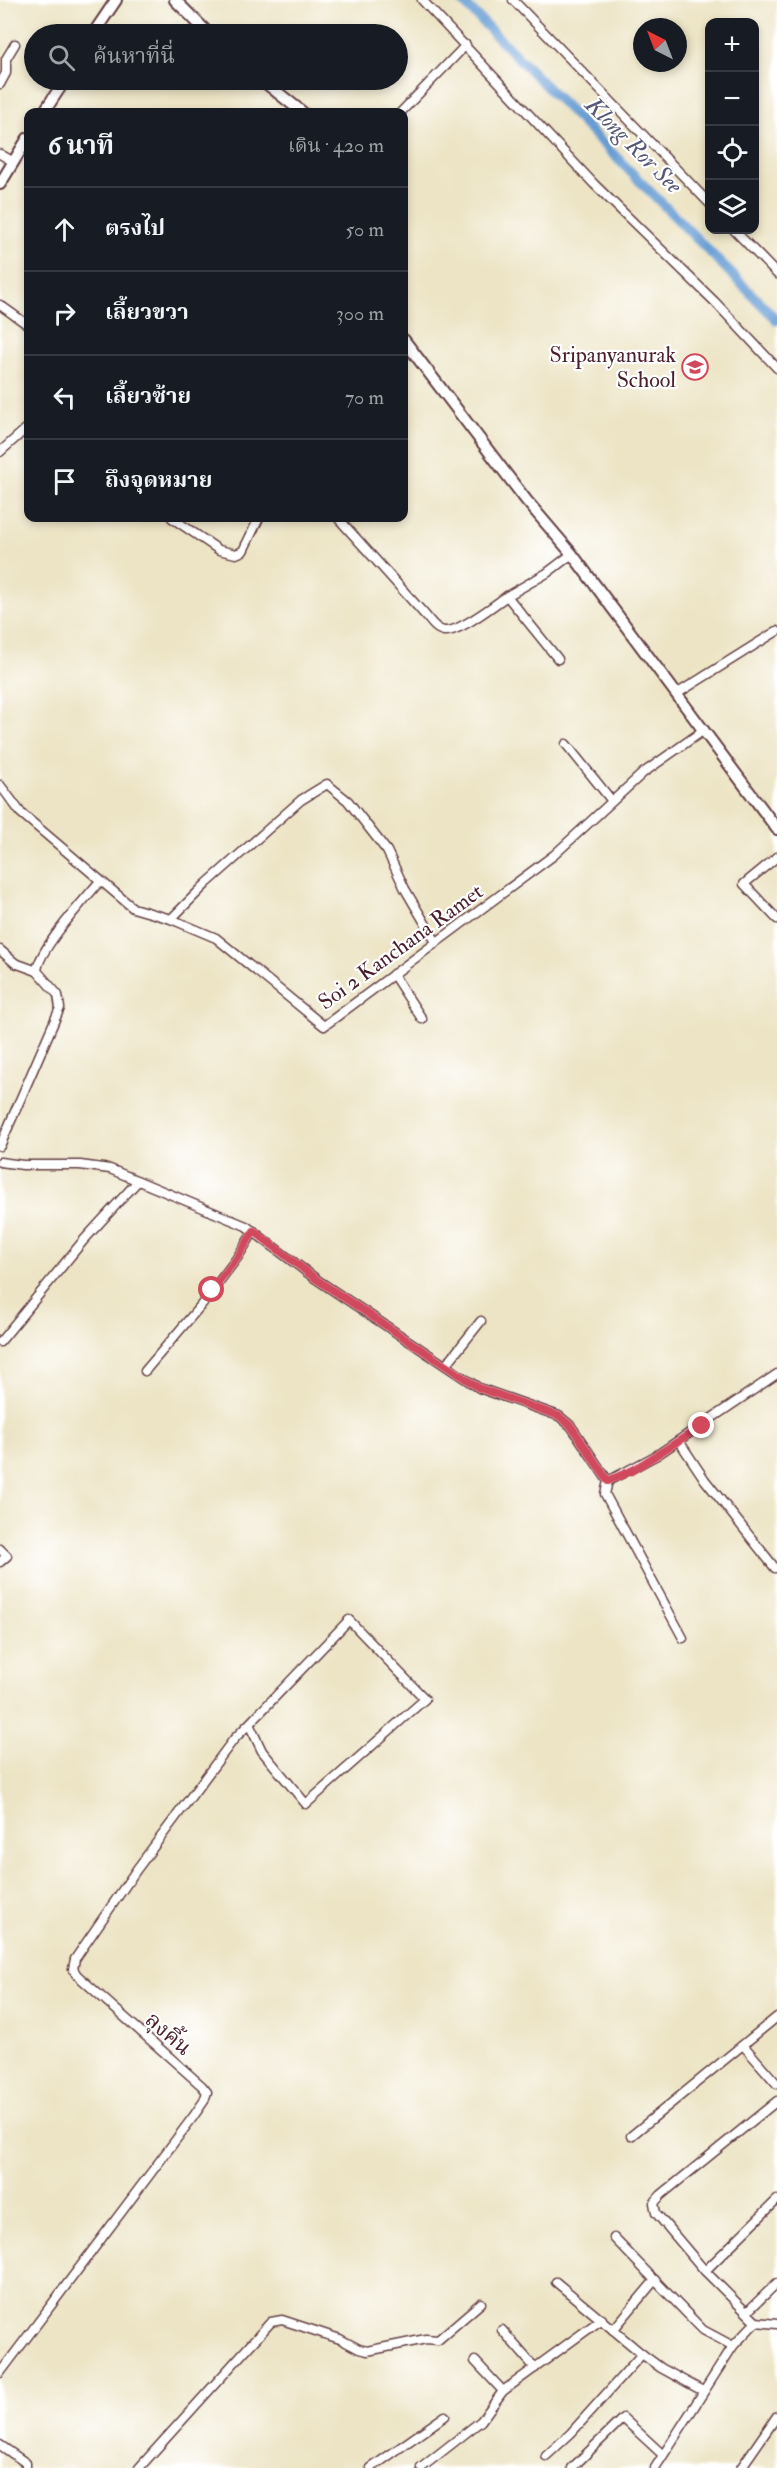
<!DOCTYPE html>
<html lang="th">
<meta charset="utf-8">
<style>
:root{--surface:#171b24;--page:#20242c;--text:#f1f3f6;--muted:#9ea1a6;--line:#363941}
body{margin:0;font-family:"IM FELL Double Pica","Noto Serif Thai",serif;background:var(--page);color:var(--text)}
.controls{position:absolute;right:18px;top:18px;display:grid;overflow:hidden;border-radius:12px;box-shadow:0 3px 9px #0003}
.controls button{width:54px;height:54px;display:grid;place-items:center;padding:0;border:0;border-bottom:2px solid var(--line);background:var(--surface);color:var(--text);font:30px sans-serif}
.compass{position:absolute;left:633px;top:18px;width:54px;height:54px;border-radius:50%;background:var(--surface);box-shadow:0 3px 9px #0003;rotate:318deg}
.stop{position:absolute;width:18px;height:18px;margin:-14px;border:4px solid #d1495b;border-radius:50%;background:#fff}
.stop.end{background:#d1495b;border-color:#fff;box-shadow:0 2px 6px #0008}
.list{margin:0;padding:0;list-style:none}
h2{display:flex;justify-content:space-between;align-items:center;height:78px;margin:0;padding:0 24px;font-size:26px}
h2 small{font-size:20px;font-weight:400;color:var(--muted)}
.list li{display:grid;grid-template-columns:39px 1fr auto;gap:18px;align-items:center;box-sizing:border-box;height:84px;padding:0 24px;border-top:2px solid var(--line)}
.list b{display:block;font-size:22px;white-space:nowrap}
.list em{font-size:20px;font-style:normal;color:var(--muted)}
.icon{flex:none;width:33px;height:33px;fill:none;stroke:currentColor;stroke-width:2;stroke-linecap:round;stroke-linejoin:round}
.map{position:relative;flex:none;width:777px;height:2468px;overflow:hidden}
.search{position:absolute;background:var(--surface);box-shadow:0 3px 9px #0003;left:24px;top:24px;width:384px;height:66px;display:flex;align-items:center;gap:15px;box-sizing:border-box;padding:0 21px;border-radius:33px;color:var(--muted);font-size:22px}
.panel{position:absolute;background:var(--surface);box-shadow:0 3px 9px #0003;left:24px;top:108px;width:384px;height:414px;border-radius:12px}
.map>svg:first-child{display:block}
</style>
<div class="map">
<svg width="777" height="2468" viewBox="0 0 777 2468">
<rect width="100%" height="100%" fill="#fff"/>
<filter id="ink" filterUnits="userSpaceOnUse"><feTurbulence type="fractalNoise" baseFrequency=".0167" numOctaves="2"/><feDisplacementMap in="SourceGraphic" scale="12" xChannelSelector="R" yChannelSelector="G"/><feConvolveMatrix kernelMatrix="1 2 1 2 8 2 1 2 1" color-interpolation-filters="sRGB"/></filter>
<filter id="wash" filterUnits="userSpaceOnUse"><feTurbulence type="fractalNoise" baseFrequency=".008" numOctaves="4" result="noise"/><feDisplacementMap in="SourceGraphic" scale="24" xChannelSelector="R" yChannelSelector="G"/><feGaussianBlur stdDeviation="1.35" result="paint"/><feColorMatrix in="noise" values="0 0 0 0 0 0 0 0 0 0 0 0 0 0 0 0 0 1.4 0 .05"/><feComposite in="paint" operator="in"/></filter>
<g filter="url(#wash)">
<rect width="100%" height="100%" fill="#ede4c5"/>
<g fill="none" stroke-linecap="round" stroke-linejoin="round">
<!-- canal -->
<polyline stroke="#669dd4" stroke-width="10" points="461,0 777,320"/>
</g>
</g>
<g filter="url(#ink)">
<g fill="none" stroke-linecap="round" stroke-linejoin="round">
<!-- minor casing -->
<g stroke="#623d42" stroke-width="11">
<g id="minor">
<polyline points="422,0 594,184 715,302 777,368"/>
<polyline points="513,0 710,204"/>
<polyline points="0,84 6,73 6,59 15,44"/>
<polyline points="401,112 466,45"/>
<polyline points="0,154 14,162"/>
<polyline points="734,230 777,274"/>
<polyline points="0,305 28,325"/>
<polyline points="0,452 28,427"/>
<polyline points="172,518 219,550 236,554 243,551 259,518"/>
<path d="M338 518 426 616C431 622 436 630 444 631 459 633 494 605 507 596"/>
<polyline points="558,659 507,596 547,573 572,554"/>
<polyline points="678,693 777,631"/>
<polyline points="566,744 612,801"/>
<polyline points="0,785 21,813 133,908 171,919 216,938 324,1026 554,855 643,773 704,730"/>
<polyline points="777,857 744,884 777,919"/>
<polyline points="171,919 206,884 301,800 327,784 348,801 387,851 405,889 436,942"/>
<polyline points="0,950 15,963 37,971"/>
<polyline points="393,974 422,1019"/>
<path d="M0 1146 60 1008 58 995 37 971C38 950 85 899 100 881"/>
<polyline points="0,1162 23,1165 80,1165 110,1169 246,1226 316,1279 479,1388 559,1416 571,1426 608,1481 657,1455 777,1374"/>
<polyline points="0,1342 83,1241 138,1181"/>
<polyline points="446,1365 481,1321"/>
<polyline points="145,1371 202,1304 237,1258 254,1231"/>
<polyline points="679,1441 705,1480 775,1568"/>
<polyline points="608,1481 605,1494 683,1638"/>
<polyline points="0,1549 7,1556 0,1562"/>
<polyline points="743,2045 777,2084"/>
<polyline points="631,2136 777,2017"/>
<polyline points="614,2238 703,2330 733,2346"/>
<polyline points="705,2271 777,2200"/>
<polyline points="556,2282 642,2354 661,2368 703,2391"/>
<polyline points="747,2312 777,2283"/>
<polyline points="756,2322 705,2271 656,2213 654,2203 661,2195 777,2101"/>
<polyline points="502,2330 535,2368"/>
<polyline points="613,2330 655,2280"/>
<polyline points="475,2361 503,2391"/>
<polyline points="0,2373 193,2117 204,2101 207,2092 202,2086 77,1975 73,1969 75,1959 137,1869 234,1739 249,1724 349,1620 425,1699 306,1804 262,1751 249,1724"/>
<polyline points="0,2445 26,2463 26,2468"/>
<polyline points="546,2456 571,2433 642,2354"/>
<polyline points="139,2468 271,2322 282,2320 340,2339 359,2349 367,2351 426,2339 438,2340 481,2303"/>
<polyline points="371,2468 445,2416"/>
<polyline points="421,2468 481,2421 503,2391 602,2319"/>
<polyline points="572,2468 623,2418 663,2455"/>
<polyline points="655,2468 733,2346 756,2322 777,2324"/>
<polyline points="741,2468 777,2416"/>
</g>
</g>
<!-- tertiary casing -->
<g stroke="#623d42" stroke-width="14">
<g id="tertiary">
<polyline points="175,0 209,34"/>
<polyline points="93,34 116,0"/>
<polyline points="262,80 302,112"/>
<polyline points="44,112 65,80"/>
<polyline points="0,184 28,138"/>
<polyline points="404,340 526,500 572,554 777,829"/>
</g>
</g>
<!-- minor -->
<use href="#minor" stroke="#fff" stroke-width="8"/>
<!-- tertiary -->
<use href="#tertiary" stroke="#fff" stroke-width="10"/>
</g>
</g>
<g fill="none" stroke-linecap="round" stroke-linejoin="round" filter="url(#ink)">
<!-- route -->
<polyline stroke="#d1495b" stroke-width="8" points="212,1290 237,1258 254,1231 316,1279 479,1388 559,1416 571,1426 608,1481 633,1470 702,1426"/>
</g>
<!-- icons -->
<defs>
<g id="school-ring" transform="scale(1.35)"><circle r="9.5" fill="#fff" stroke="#d1495b" stroke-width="1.5"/><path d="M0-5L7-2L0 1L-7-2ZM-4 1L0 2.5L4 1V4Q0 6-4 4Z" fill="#d1495b"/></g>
</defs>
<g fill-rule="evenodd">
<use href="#school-ring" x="695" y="367"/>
</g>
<g text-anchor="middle" stroke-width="4.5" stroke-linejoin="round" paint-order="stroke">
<!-- poi labels -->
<g font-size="22" fill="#4a1f2b" stroke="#fff" text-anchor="end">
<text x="676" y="362">Sripanyanurak<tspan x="676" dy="25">School</tspan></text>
</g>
<!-- street labels -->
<g font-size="22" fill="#4a1f2b" stroke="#fff">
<text transform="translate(400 946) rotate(-36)" y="8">Soi 2 Kanchana Ramet</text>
<text transform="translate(169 2033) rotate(41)" y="8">ลุงคิ้น</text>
</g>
<!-- water labels -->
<g font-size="24" font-style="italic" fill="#575877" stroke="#fff">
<text transform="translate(634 145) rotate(45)" y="8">Klong Ror See</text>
</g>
</g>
</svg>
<div class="controls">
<button>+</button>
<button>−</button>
<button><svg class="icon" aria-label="locate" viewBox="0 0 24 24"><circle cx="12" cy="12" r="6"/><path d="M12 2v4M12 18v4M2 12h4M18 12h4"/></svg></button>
<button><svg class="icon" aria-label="layers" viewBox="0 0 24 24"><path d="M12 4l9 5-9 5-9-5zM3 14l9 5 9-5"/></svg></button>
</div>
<svg class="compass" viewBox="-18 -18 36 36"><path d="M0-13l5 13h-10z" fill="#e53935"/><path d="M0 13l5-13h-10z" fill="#9ea1a6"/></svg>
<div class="stop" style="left:212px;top:1290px"></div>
<div class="stop end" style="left:702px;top:1426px"></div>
<div class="search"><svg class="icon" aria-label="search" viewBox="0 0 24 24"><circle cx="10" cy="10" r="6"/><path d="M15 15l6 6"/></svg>ค้นหาที่นี่</div>
<section class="panel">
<h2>6 นาที<small>เดิน · 420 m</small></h2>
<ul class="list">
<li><svg class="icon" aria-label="ahead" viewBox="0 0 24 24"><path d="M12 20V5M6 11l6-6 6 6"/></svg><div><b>ตรงไป</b></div><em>50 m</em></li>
<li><svg class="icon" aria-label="right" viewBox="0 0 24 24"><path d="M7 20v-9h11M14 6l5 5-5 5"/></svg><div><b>เลี้ยวขวา</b></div><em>300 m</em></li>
<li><svg class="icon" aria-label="left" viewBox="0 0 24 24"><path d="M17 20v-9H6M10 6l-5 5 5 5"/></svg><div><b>เลี้ยวซ้าย</b></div><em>70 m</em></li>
<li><svg class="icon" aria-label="arrive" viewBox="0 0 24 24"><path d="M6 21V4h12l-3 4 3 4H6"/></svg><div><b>ถึงจุดหมาย</b></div></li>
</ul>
</section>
</div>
